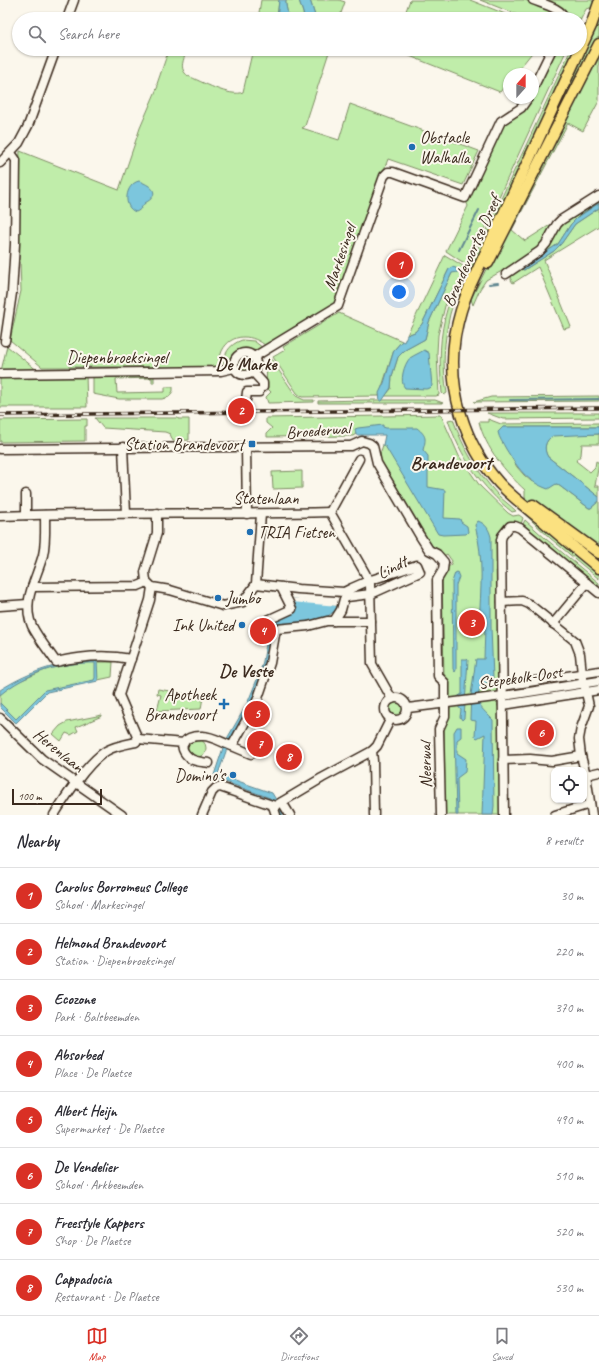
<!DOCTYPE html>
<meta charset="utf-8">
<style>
:root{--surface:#fff;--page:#f2f2f3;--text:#2b2b33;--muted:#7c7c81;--line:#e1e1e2;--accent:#d93025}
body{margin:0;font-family:Caveat,sans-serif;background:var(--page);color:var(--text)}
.controls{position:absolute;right:12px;bottom:12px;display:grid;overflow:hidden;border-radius:8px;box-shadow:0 1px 3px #0004}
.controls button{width:36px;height:36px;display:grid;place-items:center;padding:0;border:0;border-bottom:1px solid var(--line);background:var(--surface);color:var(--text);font:20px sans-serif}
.compass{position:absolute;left:503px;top:68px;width:36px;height:36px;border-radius:50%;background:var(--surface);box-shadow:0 1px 3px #0004;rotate:21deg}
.scale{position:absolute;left:12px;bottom:10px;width:90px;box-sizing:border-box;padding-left:4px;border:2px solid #3b2a1e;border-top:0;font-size:11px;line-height:14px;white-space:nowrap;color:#3b2a1e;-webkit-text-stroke:3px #fbf7ec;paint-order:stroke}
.you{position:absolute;left:399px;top:292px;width:14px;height:14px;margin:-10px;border:3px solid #fff;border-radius:50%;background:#1a73e8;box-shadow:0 0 0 6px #1a73e833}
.badge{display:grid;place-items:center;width:26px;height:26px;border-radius:50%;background:var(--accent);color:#fff;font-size:13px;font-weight:700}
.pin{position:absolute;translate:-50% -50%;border:2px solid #fff;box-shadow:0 1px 4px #0006}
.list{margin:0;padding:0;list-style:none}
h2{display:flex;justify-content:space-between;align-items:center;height:52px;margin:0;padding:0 16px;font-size:17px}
h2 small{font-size:13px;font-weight:400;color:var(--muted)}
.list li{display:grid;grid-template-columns:26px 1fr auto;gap:12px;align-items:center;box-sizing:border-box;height:56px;padding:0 16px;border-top:1px solid var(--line)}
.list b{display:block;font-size:15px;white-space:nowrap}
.list p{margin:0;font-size:13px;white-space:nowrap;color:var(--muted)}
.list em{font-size:13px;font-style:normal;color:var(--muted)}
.icon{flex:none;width:22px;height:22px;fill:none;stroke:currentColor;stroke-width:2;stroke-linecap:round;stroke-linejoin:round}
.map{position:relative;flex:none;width:599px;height:815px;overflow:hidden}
.search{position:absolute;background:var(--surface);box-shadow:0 1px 3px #0004;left:12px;right:12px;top:12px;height:44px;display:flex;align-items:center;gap:10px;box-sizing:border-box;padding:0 14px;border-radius:22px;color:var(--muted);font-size:15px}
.sheet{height:500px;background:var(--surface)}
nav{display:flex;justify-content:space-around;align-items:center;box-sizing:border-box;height:56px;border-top:1px solid var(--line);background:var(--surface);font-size:11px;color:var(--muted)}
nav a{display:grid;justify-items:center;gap:2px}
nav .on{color:var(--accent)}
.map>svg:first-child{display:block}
</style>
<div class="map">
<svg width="599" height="815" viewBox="0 0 599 815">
<rect width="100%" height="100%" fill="#fbf7ec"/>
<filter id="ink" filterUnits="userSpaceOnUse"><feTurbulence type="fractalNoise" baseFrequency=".025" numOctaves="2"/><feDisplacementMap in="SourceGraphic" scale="8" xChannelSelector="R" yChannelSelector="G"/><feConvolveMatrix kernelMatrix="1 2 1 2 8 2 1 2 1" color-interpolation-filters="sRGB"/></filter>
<g filter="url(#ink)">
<!-- green -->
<g fill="#c0edaa" stroke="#7e8c64">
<polygon points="261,0 279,0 277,19 258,19"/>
<path d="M286 0H299L305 19H287C289 12 285 7 286 0Z"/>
<polygon points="310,0 339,0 345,2 339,19 316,19"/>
<polygon points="410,0 470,0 518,19 403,19"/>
<polygon points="480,0 525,0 559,14 561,19 528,19"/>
<polygon points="539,0 592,0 594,3 595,9 589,8 586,9 580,21 580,19 568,19 567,13 564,10"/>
<polygon points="599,14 599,41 471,289"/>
<polygon points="599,48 599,101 583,131 568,123 512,230 525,241 561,218 537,251 486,280 480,289 473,305 471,299 474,293"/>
<path d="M169 49H187C184 60 178 68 188 76 201 81 230 98 243 92L253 49 294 50 299 49H330L305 126 302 128 339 140 350 104 479 151 463 185 388 159 335 304 267 347C254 334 231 332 222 351 219 356 221 363 218 368L162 369V367H42L10 340 21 291 18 197 20 151 119 190 140 128 158 86 157 84Z"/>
<polygon points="392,49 535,49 515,74 509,74 509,81 500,92"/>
<polygon points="555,49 567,49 468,264 461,261 446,251 468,206 466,201 501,124 531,98 533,98 533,94"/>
<polygon points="571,49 579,49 460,299 458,300 470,265"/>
<polygon points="599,198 599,203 578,217 571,224 558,244 521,269 524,270 554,251 561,244 575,224 599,208 599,226 544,260 571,327 564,329 538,267 513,283 511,280 512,272 539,253 558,227"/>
<polygon points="445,255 463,266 465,271 460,285 451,292 445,306 438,335 437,353 439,395 436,396 385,396 391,389 392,376 398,357 405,350 425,339 429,322 452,273 449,269 422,324 415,332 407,335"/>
<path d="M457 291C456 299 452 306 450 314 444 340 442 367 447 393L444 395 442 393C439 363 439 335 448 306 450 300 452 293 457 291Z"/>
<polygon points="339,313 402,341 394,350 379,396 302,397 297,393 273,357 285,350 283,347"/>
<path d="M242 340 254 341 263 348 259 351C254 351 250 348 246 348 231 348 234 362 223 368 224 354 228 345 242 340Z"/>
<polygon points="7,346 38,371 1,371"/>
<circle cx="246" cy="363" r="8"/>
<polygon points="271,359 296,396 304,400 314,400 314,402 268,403 266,397 271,392 266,387 267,361"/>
<polygon points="86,375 87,407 0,407 0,376"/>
<polygon points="93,375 154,376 154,383 152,383 152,378 116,379 117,393 165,392 165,387 173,387 173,391 169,397 162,399 119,399 93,394"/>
<polygon points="599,396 599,401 474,402 491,397"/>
<polygon points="366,400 435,400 443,403 318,403 318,401"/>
<polygon points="487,413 599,413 599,418 503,419"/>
<polygon points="441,415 459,456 480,486 508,513 513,516 519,515 523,518 521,524 503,529 502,815 444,815 444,676 442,577 447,571 448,566 450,566 452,561 447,554 444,556 434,549 379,457 387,433 356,434 353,436 267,437 267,433 272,428 266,423 266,418"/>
<polygon points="95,418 178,418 178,419 189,419 189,440 173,441 170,434 165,432 103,428"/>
<polygon points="87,419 87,426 85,426 85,441 0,442 0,420"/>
<path d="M453 419C463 448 477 472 498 495 504 501 510 505 516 511L512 512C482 488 460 456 448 420Z"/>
<path d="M488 419 501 424 599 423V427H503L509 453 517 467 524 475 531 481 557 484 589 508H591L599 501V552L525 498V490C506 473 485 447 479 422H488Z"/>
<path d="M556 434H599V444H582L581 455 576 461 590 472 595 467 596 461 599 463 595 486H599V497L548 457C542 448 546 438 556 434Z"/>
<polygon points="302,471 302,488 273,489 272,472"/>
<polygon points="514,504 599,569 599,579 550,538"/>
<polygon points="525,520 546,539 599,583 599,589 522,526"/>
<polygon points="79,662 113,662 112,677 47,691 16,721 0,705 0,693 15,683 50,668"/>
<polygon points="158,689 203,697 201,709 157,711 161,695 157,694"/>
<circle cx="397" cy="708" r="8"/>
<polygon points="102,715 102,716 76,727 78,731 71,735 66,733 61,741 53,734 60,726 67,722"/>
<circle cx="197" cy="748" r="9"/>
</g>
<!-- water -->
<g fill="#7cc6dd" stroke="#628891">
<path d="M279 0H286C285 7 289 12 287 19H277Z"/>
<polygon points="299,0 310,0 316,19 305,19"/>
<path d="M139 181C144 183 157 188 153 196 151 200 148 201 145 203 142 206 141 210 136 212 122 208 125 184 139 181Z"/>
<polygon points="599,203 599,208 575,224 561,244 554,251 524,270 521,269 558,244 571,224 578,217"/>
<polygon points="452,267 456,268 458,272 452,273 451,275 429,322 425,339 405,350 398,357 392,376 391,388 382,401 380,401 379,393 384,383 394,350 402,341 404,342 407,335 415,332 422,324 449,269"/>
<path d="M424 350 429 353 432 386 430 388 426 389 405 388C399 382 404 364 410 358 414 355 420 353 424 350Z"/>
<path d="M383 425V427L386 428H417C427 436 426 439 423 450L428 456V487L445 490 444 518 460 519 461 522 467 526 468 532 466 534 443 535 438 534 385 446 383 445 385 435H356L355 429 358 428Z"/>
<path d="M503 427H599V434L553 436C545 440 543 449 548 457L599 497V501L591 508H589L557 484H556L548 489C526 481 518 468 506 449 503 443 499 438 498 432Z"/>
<path d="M478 521C486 524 489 529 491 537V627L493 678 490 682C479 682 476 697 480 706 481 708 490 717 493 720L494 806 493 815H482L485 734 477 738 475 736 476 721 470 720V718L471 695 476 659H484L485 628 479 624C481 588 484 560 475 525Z"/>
<polygon points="457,572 459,577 456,585 456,670 455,672 453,669 452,582 455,573"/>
<path d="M290 598 338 606C327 624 301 623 282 625L250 706 229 743 218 774 272 793 285 815H281L270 798 217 779 214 775 225 742 247 704 260 672 263 661 270 622 295 611Z"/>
<polygon points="462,659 467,659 468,660 464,718 462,720 460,717 461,710 457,705 457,697 462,694"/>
<path d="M97 660 98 681 47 692 16 723 0 707V703L16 719 45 690 94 680 95 678V663C62 662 26 673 0 695V690C32 670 60 662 97 660Z"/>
<polygon points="457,727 461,727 461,737 457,740 457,753 466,759 465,772 457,778 458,815 456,815 454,732"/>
</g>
<!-- pier -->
<polygon fill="#fbf7ec" points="290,598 340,602 338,606 291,602"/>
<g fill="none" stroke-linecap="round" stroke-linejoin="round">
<!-- stream -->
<g stroke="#628891" stroke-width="2">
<polyline points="459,250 479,210"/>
<polyline points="489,284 498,283"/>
<polyline points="510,400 599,399"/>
</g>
<!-- minor casing -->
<g stroke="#3b2a1e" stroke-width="11">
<g id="minor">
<path d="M533 0C543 4 562 8 565 19"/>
<polyline points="67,19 74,0"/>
<polyline points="533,88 552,49"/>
<polyline points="0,163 19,143 28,126 56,49"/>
<polyline points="506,274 540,251 546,244 557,224 561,220 599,196"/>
<polyline points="5,341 12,293 15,244 16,160 11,153"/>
<circle cx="245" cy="364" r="11"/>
<polyline points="254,357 338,306 384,176 388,172 393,172 465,198 501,121 521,108 528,98"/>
<polyline points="253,372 263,383 263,387"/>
<polyline points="0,374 221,371 234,368"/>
<polyline points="246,400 247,392 259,392"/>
<polyline points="123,447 126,513"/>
<polyline points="246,448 247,514"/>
<polyline points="0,449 343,446 351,446 362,441 369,443 373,446 377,463 420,536 429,550 437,554 444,562 443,570 437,580 438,676 445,683 445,716 439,729 441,815"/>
<polyline points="26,494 26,515"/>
<polyline points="330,512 359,459"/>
<path d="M45 515C45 528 46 542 43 555 37 578 21 601 32 626 38 638 48 650 56 662 82 656 105 654 131 659"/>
<path d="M0 516C110 512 220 515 330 512L365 573 370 584 372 664 392 699"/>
<polyline points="146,581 152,587 170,590 223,606 243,602 256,584"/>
<polyline points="146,581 145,572 157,533 157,513"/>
<polyline points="256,584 298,589 344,592 352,588 368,581 417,565 420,572 371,594 347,597"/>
<polyline points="256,584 261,514"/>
<polyline points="32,587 138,586 143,584 146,581"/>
<polyline points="502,602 522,601 529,604 575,641 580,654 582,674 589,706 581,728 579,739 581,756 586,775 592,815"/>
<polyline points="0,606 28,604"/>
<polyline points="334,621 341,610 344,599 347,597 346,592"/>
<polyline points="553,624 587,583"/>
<polyline points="256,625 276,629 308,626 327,621 371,621"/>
<polyline points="257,625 292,609 281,587"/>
<polyline points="503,686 599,671"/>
<circle cx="396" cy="709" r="11"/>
<polyline points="503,705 599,690"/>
<polyline points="408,708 503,696 599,681"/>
<polyline points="0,718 42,759 122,815"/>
<polyline points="138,739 119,695 150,600 152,587"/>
<polyline points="232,746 251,754"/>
<polyline points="503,760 530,759 552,761 581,756"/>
<path d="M209 763C203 762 196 762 191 759 174 746 185 735 203 736 212 736 223 743 232 746L257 701 270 663 276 629"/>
<polyline points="586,775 599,772"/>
<polyline points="282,802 290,815"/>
<polyline points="273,806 276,815"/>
<path d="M54 815C66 796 87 763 106 751 114 746 126 744 136 742L138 739 184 743"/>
<polyline points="202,815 212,792 216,788 220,787 275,806 322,778 372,751"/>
<polyline points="374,815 373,761 372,751 377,746 391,718"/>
<polyline points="504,815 501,540 502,536 510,526 515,526 520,528 599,593"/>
<polyline points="555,815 590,804"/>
</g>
</g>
<!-- major casing -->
<g stroke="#3b2a1e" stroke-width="13">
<g id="major">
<path d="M599 3 591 26 470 286C463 302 458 319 455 336 447 388 464 444 499 483 512 497 528 509 543 521 561 537 580 552 599 568"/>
<polyline points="488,263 599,44"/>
<polyline points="533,505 599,553"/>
</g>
</g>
<!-- minor -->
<use href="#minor" stroke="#fbf7ec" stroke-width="8"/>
<!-- major -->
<use href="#major" stroke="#fbe180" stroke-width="10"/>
<!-- rail casing -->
<g stroke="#3b2a1e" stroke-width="3.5">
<polyline id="rail" points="0,415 599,408"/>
</g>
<!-- rail -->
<use href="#rail" stroke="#fbf7ec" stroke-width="2" stroke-dasharray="6" stroke-linecap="butt"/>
</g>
</g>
<!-- markers -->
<g fill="#1f6fb2" stroke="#fbf7ec" stroke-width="1.5">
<circle cx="412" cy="147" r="4"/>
<rect x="248" y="440" width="8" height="8" rx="2"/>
<circle cx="250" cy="532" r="4"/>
<circle cx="218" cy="598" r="4"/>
<circle cx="242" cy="625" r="4"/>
<path d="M222 698h4v4h4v4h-4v4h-4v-4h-4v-4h4z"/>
<circle cx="233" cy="775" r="4"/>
</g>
<g text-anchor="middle" stroke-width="4" stroke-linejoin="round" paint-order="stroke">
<!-- poi labels -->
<g font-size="17" fill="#3b2a1e" stroke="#fbf7ec" text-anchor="end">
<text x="420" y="143" text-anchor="start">Obstacle<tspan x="420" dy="20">Walhalla</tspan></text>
<text x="244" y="450">Station Brandevoort</text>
<text x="258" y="538" text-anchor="start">TRIA Fietsen</text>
<text x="226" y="604" text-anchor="start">Jumbo</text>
<text x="234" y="631">Ink United</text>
<text x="216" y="700">Apotheek<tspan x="216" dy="20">Brandevoort</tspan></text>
<text x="225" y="781">Domino's</text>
</g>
<!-- street labels -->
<g font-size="17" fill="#3b2a1e" stroke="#fbf7ec">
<text transform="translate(471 251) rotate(-66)" y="6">Brandevoortse Dreef</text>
<text transform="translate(339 257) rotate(-71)" y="6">Markesingel</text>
<text x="117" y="363">Diepenbroeksingel</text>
<text transform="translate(318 430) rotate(-4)" y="6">Broederwal</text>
<text x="266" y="504">Statenlaan</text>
<text transform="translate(392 567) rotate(-27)" y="6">Lindt</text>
<text transform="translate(520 677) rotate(-8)" y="6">Stepekolk-Oost</text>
<text transform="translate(59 750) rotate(39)" y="6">Herenlaan</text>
<text transform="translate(425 765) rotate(-91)" y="6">Neerwal</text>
</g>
<!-- neighbourhood labels -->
<g font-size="18" font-weight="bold" fill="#3b2a1e" stroke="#fbf7ec">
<text x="246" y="370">De Marke</text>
<text x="246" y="677">De Veste</text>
</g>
<!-- quarter labels -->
<g font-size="19" font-weight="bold" fill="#3b2a1e" stroke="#fbf7ec">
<text x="451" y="469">Brandevoort</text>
</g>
</g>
</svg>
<div class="controls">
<button><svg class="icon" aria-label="locate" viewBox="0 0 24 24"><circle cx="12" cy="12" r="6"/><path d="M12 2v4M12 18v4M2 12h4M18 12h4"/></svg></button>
</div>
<svg class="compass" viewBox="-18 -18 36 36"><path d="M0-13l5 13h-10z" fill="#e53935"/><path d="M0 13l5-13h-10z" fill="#7c7c81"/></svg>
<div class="scale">100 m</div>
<div class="you"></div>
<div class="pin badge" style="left:400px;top:265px">1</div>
<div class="pin badge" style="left:241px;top:411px">2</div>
<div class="pin badge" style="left:472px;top:623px">3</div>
<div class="pin badge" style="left:263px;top:631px">4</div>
<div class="pin badge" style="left:257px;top:714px">5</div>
<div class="pin badge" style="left:541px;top:733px">6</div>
<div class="pin badge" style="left:260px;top:744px">7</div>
<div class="pin badge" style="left:289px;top:757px">8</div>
<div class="search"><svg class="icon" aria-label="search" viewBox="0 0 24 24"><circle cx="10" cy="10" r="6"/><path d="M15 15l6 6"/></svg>Search here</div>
</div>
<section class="sheet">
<h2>Nearby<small>8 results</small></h2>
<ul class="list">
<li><span class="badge">1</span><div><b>Carolus Borromeus College</b><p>School · Markesingel</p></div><em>30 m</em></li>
<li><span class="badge">2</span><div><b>Helmond Brandevoort</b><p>Station · Diepenbroeksingel</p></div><em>220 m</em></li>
<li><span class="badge">3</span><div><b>Ecozone</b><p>Park · Balsbeemden</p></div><em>370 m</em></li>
<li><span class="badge">4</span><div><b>Absorbed</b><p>Place · De Plaetse</p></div><em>400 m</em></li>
<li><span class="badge">5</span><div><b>Albert Heijn</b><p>Supermarket · De Plaetse</p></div><em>490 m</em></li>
<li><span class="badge">6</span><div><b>De Vendelier</b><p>School · Arkbeemden</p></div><em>510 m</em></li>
<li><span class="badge">7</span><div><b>Freestyle Kappers</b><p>Shop · De Plaetse</p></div><em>520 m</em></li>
<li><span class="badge">8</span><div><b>Cappadocia</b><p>Restaurant · De Plaetse</p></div><em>530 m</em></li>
</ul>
</section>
<nav>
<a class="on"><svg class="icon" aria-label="map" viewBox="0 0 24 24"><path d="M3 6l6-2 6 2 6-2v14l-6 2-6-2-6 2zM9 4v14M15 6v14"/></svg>Map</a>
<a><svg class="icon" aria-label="directions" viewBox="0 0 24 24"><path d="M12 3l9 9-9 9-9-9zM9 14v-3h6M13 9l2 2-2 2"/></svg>Directions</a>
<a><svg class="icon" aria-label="saved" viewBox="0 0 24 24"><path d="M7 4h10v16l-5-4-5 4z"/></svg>Saved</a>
</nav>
